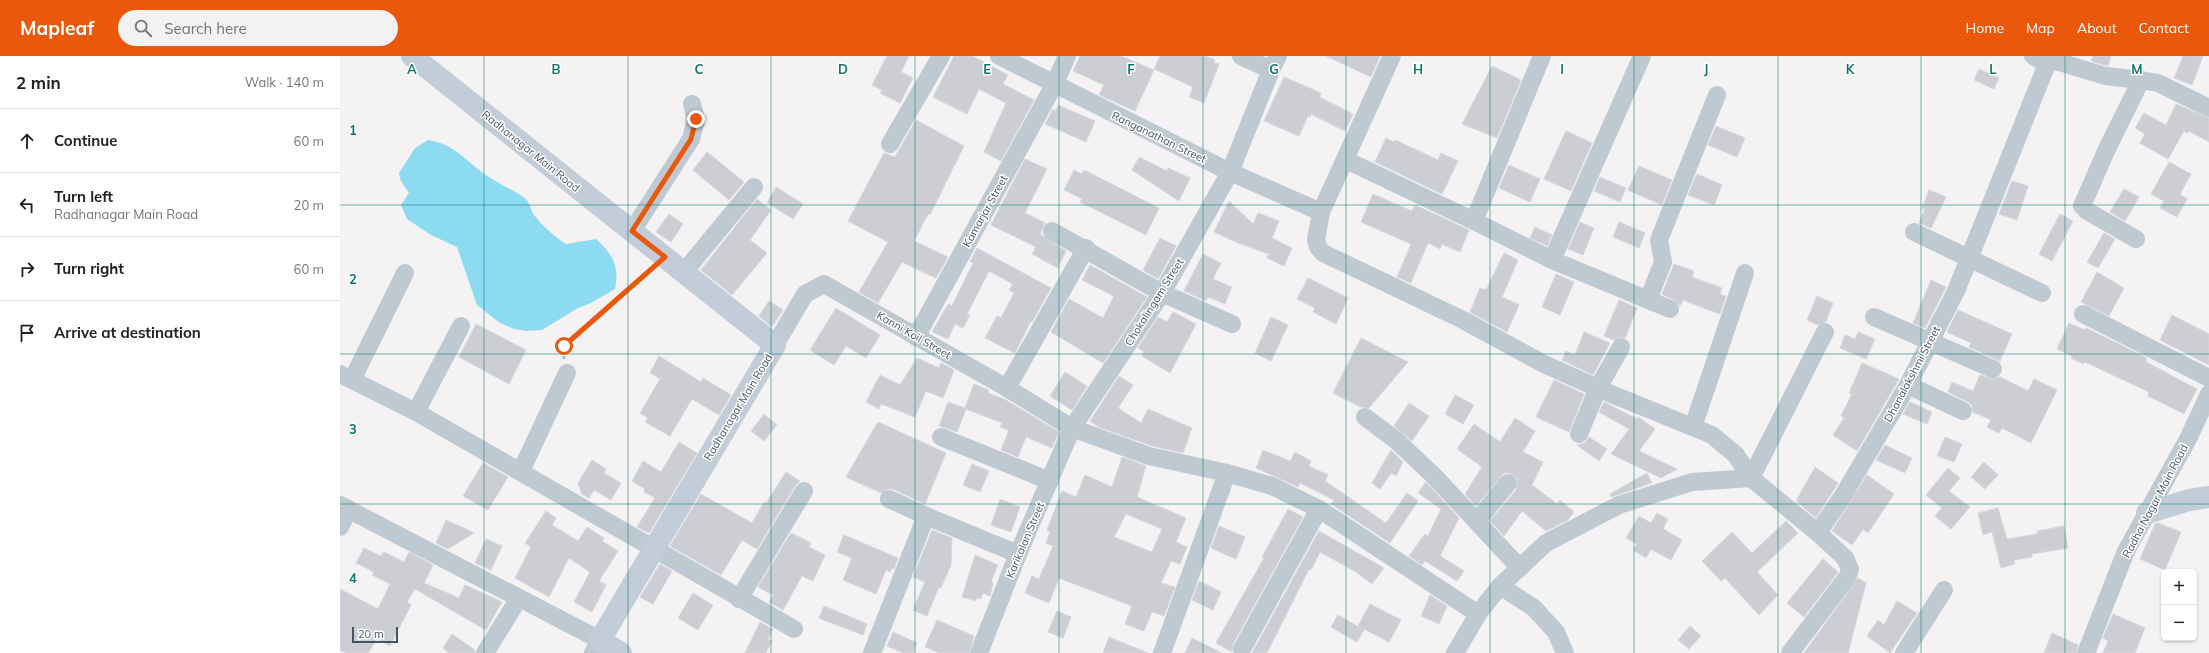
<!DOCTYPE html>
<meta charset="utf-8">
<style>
:root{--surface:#fff;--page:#f2f2f2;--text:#222;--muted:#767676;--line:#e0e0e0;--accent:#ea580c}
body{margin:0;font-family:Mulish,sans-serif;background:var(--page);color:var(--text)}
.controls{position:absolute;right:12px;bottom:12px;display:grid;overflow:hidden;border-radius:6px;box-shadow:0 1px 3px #0004}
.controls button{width:36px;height:36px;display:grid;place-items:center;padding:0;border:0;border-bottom:1px solid var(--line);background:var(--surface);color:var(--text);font:20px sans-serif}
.scale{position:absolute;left:12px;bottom:10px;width:46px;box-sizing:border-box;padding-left:4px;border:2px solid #485560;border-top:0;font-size:11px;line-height:14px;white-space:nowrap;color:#485560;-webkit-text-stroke:3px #fff;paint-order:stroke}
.stop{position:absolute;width:12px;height:12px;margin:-9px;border:3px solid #ea580c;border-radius:50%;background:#fff}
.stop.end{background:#ea580c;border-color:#fff;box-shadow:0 1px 4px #0008}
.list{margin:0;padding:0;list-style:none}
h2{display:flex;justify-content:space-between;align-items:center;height:52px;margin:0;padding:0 16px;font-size:17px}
h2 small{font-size:13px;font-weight:400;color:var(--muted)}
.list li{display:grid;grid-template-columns:26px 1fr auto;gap:12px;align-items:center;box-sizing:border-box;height:64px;padding:0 16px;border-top:1px solid var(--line)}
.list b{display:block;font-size:15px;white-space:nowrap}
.list p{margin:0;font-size:13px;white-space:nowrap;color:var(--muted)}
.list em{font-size:13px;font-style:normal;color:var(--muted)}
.icon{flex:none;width:22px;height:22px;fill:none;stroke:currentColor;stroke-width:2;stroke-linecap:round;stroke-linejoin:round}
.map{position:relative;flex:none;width:1869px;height:597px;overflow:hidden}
header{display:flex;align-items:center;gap:24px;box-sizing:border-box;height:56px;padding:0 20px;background:var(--accent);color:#fff}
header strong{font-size:19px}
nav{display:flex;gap:22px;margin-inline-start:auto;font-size:14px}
.search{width:280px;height:36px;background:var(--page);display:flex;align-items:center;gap:10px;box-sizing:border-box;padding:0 14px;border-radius:22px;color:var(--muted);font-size:15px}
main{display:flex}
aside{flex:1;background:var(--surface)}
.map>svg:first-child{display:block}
</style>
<header>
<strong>Mapleaf</strong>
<div class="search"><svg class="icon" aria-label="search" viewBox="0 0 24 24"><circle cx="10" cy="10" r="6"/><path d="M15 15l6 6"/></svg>Search here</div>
<nav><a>Home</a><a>Map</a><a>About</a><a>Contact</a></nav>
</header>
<main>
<aside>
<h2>2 min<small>Walk · 140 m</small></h2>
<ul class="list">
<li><svg class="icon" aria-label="ahead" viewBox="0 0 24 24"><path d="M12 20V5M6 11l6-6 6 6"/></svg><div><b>Continue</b></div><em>60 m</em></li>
<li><svg class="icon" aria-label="left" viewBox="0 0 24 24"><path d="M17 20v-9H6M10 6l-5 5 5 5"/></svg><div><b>Turn left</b><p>Radhanagar Main Road</p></div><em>20 m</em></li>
<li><svg class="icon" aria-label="right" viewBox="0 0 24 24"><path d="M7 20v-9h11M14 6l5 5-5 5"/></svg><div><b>Turn right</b></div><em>60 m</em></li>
<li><svg class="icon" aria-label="arrive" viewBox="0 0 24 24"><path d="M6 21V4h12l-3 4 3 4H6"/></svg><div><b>Arrive at destination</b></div></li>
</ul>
</aside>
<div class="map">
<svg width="1869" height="597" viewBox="0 0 1869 597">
<rect width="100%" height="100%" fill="#f4f2f2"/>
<!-- water -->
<path fill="#8cdbf0" d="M88 84C116 88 127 107 149 121 161 129 175 135 186 143 190 147 191 155 194 159 203 171 214 180 226 188L256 183C272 197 280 211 275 233L251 247 238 252 202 274 187 275 174 273 160 267 137 249 117 191 91 179 67 163 61 149 69 137 61 125 59 117 75 92Z"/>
<!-- building -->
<g fill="#ccced4" stroke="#d6d8dd" fill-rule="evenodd">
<polygon points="547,0 569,0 561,16 573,22 560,47 540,37 542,34 532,29"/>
<polygon points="614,0 632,0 642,5 668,19 663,28 694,44 661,105 644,96 666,47 639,33 627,58 593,41"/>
<polygon points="740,0 781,0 814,14 795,55 759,39 764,29 733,15"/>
<polygon points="820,0 865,0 875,4 874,7 879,8 864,47 849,41 853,31 814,13"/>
<polygon points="986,0 1040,0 1031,21"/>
<polygon points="1753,0 1771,0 1768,10 1751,5"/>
<polygon points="1843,0 1863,0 1852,29 1834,22"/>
<polygon points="1152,10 1181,24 1157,82 1122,68"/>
<polygon points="1639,13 1659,22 1654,33 1634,24"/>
<polygon points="944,21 981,37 979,41 1013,58 1005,75 971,58 970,61 968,60 959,80 924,65"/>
<polygon points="1836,48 1869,62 1869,86 1849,75 1848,77 1844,75 1828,103 1800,87 1805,78 1795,72 1804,57 1826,69"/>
<polygon points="718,49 755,65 746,86 705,68 713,53 716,55"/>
<polygon points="576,64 624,90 590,159 588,158 574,185 608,201 596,222 562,206 538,247 519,236 548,186 508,165 544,97 555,101"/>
<polygon points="1376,70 1405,82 1397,101 1368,89"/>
<polygon points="1226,75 1252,87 1231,135 1204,123"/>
<polygon points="1046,82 1054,86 1055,84 1098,104 1101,97 1118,105 1102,138 1035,106"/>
<polygon points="367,96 404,126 389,144 353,114"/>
<polygon points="799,101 827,115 828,112 850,122 839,145 792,114"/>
<polygon points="685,103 707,113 685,157 705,167 700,178 726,195 718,212 692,198 696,191 651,169"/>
<polygon points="1829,106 1851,118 1840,138 1847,143 1837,161 1820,152 1824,145 1811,138"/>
<polygon points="1169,109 1200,123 1190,146 1159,132"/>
<polygon points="1299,110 1332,124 1322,149 1288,134"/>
<polygon points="734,114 742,118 744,114 819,152 806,179 740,146 742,143 724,134"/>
<polygon points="1357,118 1382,129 1374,149 1348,139"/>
<polygon points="1260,121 1286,132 1280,146 1254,135"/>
<polygon points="1672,125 1688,130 1677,164 1659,158"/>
<polygon points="436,131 463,148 453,163 427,147"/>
<polygon points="1784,133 1799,141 1785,165 1770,156"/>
<polygon points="1589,134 1606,141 1591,172 1579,167 1585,153 1582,152"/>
<polygon points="1033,138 1072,155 1075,149 1129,174 1120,196 1102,188 1100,193 1088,187 1071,227 1057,221 1071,188 1021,166"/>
<polygon points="417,143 431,154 410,184 427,197 392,239 361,214"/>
<polygon points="889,145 913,168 918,157 939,165 932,182 952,192 944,210 927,202 929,198 898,187 874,176"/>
<polygon points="329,158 343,168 331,186 316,176"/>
<polygon points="1720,158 1733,165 1712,205 1699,198"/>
<polygon points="1240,166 1254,172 1243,199 1228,193"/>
<polygon points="1279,166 1305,177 1299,192 1273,181"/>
<polygon points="1195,171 1212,179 1207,190 1190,182"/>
<polygon points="1764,177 1775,183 1758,212 1747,206"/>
<polygon points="820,182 836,190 818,223 803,214"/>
<polygon points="637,192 711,232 692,266 691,265 675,297 645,282 657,260 661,262 674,237 669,234 673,228 649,215 627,258 630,259 623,272 615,268 608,283 592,276 608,248 612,250 633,207 630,206"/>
<polygon points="1164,197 1178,204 1162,241 1179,249 1167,276 1130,256 1140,232 1146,234"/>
<polygon points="863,198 881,207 873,223 892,231 885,248 868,241 866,245 844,235"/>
<polygon points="1334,208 1354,215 1352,221 1382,232 1380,238 1386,240 1380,258 1343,244 1340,250 1334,244 1322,238"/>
<polygon points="750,209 807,241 763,307 711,276 729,243 763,262 774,240 742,224"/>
<polygon points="1757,216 1784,232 1769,260 1741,246"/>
<polygon points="1216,218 1234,226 1220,259 1202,251"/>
<polygon points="968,222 1008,242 996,268 973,256 975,252 957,243"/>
<polygon points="1591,224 1606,231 1585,272 1573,267"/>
<polygon points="1477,240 1493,247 1486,266 1478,269 1467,264"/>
<polygon points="1279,244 1297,252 1285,282 1280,281 1274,284 1264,280"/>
<polygon points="429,245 443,254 432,271 419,260"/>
<polygon points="496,252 540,279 526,302 506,290 494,309 470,294"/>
<polygon points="1618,254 1672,278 1660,305 1629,291 1631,287 1607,276"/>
<polygon points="833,256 856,268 830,317 802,300 804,296 798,292 818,261 827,266"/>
<polygon points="1832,259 1869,278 1869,309 1820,284"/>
<polygon points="931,261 948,269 931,305 915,297"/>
<polygon points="1729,267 1745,274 1746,272 1807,302 1806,306 1857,333 1844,358 1808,340 1809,336 1745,306 1743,308 1731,302 1732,300 1717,293"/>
<polygon points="136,268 186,294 169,328 119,301"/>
<polygon points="1244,276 1270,287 1253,319 1222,304 1226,295 1235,299"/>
<polygon points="1518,276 1535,283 1526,303 1500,292 1505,279 1515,283"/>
<polygon points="1021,282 1068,306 1029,352 1021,351 993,337"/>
<polygon points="319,300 361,326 363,322 391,339 379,359 352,343 330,380 305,366 308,362 300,357 320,323 310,317"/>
<polygon points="577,302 599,312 601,307 614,314 603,342 586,335 575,361 541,348 539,353 526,346 540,319 560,329"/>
<polygon points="1522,307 1559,323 1517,395 1493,379 1504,362 1501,360 1512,338 1509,337"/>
<polygon points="725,316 747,330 732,354 710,340"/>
<polygon points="1640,319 1654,323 1660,321 1688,335 1694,323 1717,334 1691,387 1662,372 1659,377 1647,371 1651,364 1633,356 1632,349 1628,346 1608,336 1612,326 1633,335"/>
<polygon points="779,320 793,329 778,352 801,367 808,353 852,372 843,397 812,390 759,371 750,365"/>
<polygon points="1214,324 1244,338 1229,376 1196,361"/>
<polygon points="634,328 649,334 648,337 666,344 719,376 712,392 686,381 678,401 661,394 669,374 660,371 662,367 626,353 617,376 599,370 608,346 625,352"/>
<polygon points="1115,339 1134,349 1123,368 1105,358"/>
<polygon points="1264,346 1297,363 1298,361 1315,373 1299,395 1337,413 1321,422 1271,398 1289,373 1259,356"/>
<polygon points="1570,346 1592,356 1587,368 1563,358"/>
<polygon points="1069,347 1089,360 1072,385 1054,370"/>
<polygon points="424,358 437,369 424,385 411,375"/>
<polygon points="1175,362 1195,375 1183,396 1203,406 1192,429 1217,448 1220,444 1234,456 1228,464 1206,475 1182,455 1164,480 1150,465 1176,434 1178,423 1170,417 1164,417 1136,450 1125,438 1142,411 1117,393 1134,368 1160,386"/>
<polygon points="538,366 606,397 585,448 553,433 548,433 541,437 506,421"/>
<polygon points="1249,381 1267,393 1259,405 1237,389 1245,387"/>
<polygon points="1605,381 1622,388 1614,406 1597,400"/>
<polygon points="339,386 357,397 309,477 297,471 315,442 304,436 305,433 292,425 303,405 321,416"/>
<polygon points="1545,389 1572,402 1565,417 1536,404"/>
<polygon points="923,394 950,405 955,396 971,405 969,410 988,419 985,425 1046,467 1067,437 1078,445 1050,487 991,448 994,444 960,427 958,431 916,412"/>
<polygon points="1051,394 1063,406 1056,420 1051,417 1040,433 1032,427"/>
<path d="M782 401 806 410 797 441 846 462 836 486 847 491 840 508 831 505 821 527 835 531 824 560 812 556 804 575 785 568 792 550 719 522 709 547 685 537 692 520 699 523 713 490 706 487 710 476 707 474 722 435 736 441 745 419 772 431ZM786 458 822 473 812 496 774 481Z"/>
<polygon points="252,404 266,413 264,417 281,427 271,444 254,434 249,442 242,438 238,427"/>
<polygon points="1644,406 1658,419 1645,433 1631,421"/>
<polygon points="143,407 168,421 148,454 123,440"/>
<polygon points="632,408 649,415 640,436 623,429"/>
<polygon points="1475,411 1498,427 1476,462 1456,445"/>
<polygon points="1608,412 1620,422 1609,435 1630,451 1611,473 1595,460 1602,452 1586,439"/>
<polygon points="446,416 460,425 455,430 417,493 402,484 381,519 330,490 361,438 412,467 424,446 426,447"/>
<polygon points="1307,417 1312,427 1271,441 1270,438"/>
<polygon points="1527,419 1554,438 1528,477 1523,473 1512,489 1492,475"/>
<polygon points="1086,426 1119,462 1100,500 1124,515 1117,525 1085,505 1082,509 1069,500 1085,478 1088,480 1101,453 1078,437"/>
<polygon points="660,443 680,451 671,476 651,469"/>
<polygon points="1658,452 1667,483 1697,478 1697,475 1724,470 1728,492 1692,498 1692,501 1674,504 1675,508 1661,512 1652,476 1643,479 1638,457"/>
<polygon points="948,453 963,461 893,588 892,596 876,587 924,502 922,501"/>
<polygon points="206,455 216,462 212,469 238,485 247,471 264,482 262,485 278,495 259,525 266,529 252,556 234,546 250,516 229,502 209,541 175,522 191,491 185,487"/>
<polygon points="1317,457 1328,463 1323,473 1342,484 1331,504 1311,493 1306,502 1293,494 1297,488 1286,482 1299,460 1311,467"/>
<polygon points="106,464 126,473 134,477 108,493 96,487"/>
<polygon points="1446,465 1458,477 1417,516 1438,539 1419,559 1385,522 1381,525 1362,505 1392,476 1412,497"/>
<polygon points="1818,467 1841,476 1825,514 1800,503 1815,468"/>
<polygon points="879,470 905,481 896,503 871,492"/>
<polygon points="592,474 612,482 611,509 601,532 599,531 587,560 573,554 585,526 573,521"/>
<polygon points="979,475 1044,512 1032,528 1016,516 980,496 971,514 969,513 927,597 912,597"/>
<polygon points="451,477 471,487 469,491 485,499 473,525 462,520 443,554 429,546 433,539 418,531"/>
<polygon points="504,479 558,502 554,513 552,512 550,516 546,514 536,538 503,524 512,502 497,496"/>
<polygon points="146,483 162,490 151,514 135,507"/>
<polygon points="24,492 41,500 44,496 64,506 69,496 93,509 84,527 119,542 125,529 162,546 146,574 75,533 67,546 71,549 50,590 37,583 28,597 6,597 0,594 0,533 38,553 50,528 32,519 34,516 16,507"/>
<polygon points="635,499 658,509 651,526 653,527 650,540 643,537 641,543 636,542 636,545 622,541"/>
<polygon points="1483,503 1498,516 1464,561 1447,547"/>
<polygon points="320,508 332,515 313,548 300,541"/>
<polygon points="1518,522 1526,527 1508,597 1464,597"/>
<polygon points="859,525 881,536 873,554 852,544"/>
<polygon points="353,537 373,549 358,574 338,562"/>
<polygon points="1090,539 1107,550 1099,568 1081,560"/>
<polygon points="1557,545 1577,557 1550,597 1527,580 1538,564 1544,569"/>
<polygon points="1030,548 1061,564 1049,586 1018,570"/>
<polygon points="484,550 527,568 523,579 479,562"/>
<polygon points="717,555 731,561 723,582 708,576"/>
<polygon points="1773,558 1805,572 1795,597 1763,597 1768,585 1763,582"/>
<polygon points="998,559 1024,574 1017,586 991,571"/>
<polygon points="597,564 634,580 629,597 599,597 585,591"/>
<polygon points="420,566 433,573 428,583 432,585 426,597 405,597"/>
<polygon points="1350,570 1361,580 1349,593 1338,584"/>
<polygon points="553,576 577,587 573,597 563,597 547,590"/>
<polygon points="1712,577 1738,589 1736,597 1704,597"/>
<polygon points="112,578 135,594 135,597 109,597 103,592"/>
<polygon points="769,581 808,597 763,597"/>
<polygon points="852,582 882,597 845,597"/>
</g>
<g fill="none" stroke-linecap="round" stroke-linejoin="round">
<!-- path -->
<polyline stroke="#76d1a4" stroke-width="2.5" stroke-dasharray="3 2" stroke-linecap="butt" points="224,303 223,294 227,286 311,213"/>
<!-- street -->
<g stroke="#bfc9d1" stroke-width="18">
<polyline points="659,0 890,116 981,156"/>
<polyline points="901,0 931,14 938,0"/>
<polyline points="1052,0 981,156 976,184 978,191 983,197 1123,264 1204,308 1264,335 1372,379 1396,399 1411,422 1352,426 1279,449 1206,487 1160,530"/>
<polyline points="1693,0 1707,8"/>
<polyline points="1707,8 1713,5 1719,6 1765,20 1801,24"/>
<polyline points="550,88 601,0"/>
<polyline points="1006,104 1134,165 1202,0"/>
<polyline points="1134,165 1212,204 1330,253"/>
<polyline points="292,175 351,83 356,63 352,48"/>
<polyline points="712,175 822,237 892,268"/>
<polyline points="1574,176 1702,237"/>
<polyline points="1796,183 1747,155 1742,150 1766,95 1801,24 1818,27 1869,52"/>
<polyline points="1212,204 1302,0"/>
<polyline points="344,216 414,131"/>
<polyline points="1308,244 1323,206 1319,184 1377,39"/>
<polyline points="1743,258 1869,322"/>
<polyline points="1534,261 1653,313"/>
<polyline points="576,281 714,29 727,0"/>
<polyline points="435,289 465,238 484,228 667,332 732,372 809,400 887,417 822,597"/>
<polyline points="0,318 76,356 454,573"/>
<polyline points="12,324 65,217"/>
<polyline points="1568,329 1623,355"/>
<polyline points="667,332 746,192"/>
<polyline points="76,356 121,270"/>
<polyline points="1025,361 1057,385 1094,420 1180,512"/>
<polyline points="1353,371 1405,217"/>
<polyline points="1239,378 1258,332 1281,291"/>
<polyline points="601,381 710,425"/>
<polyline points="181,415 227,317"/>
<polyline points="887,417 932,430 979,453 1138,558"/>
<polyline points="549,443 586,460"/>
<polyline points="0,449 260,584 253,597"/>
<polyline points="1137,465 1168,427"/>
<polyline points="0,471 9,453"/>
<polyline points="1478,477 1411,422 1485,276"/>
<polyline points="399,543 464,435"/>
<polyline points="902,593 979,453"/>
<polyline points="145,597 179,542"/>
<polyline points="532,597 586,460 678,498"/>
<polyline points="639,597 678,498 732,372 822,237 890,116 931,14"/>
<polyline points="1115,597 1138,558 1160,530 1194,552 1216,576 1225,597"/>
<polyline points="1450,597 1508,520 1510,513 1505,502 1478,477 1504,438 1568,329 1616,235 1707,8"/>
<polyline points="1564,597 1604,534"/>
<polyline points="1746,597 1786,495 1848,383 1869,338"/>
</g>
<!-- secondary -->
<g stroke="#c2cdd9" stroke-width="22">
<polyline points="72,0 435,289 260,584 281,597"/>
<polyline points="1807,457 1849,444 1869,441"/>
</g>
</g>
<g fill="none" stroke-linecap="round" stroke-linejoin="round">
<!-- route -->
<polyline stroke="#ea580c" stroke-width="5" points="224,290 325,201 292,175 351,83 356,63"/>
</g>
<!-- grid -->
<path fill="none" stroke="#0f766e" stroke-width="1" stroke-opacity="0.55" d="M144 0V597M288 0V597M431 0V597M575 0V597M719 0V597M863 0V597M1006 0V597M1150 0V597M1294 0V597M1438 0V597M1581 0V597M1725 0V597M0 149H1869M0 298H1869M0 448H1869"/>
<g text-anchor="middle" stroke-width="3" stroke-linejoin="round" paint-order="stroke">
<!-- street labels -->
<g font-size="11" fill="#485560" stroke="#fff">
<text transform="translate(819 81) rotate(26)" y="4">Ranganathan Street</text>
<text transform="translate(191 95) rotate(39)" y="4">Radhanagar Main Road</text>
<text transform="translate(645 155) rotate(-61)" y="4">Kamarjar Street</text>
<text transform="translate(814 246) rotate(-58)" y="4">Chokalingam Street</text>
<text transform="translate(574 279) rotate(30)" y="4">Kanni Koil Street</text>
<text transform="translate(1572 318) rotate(-62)" y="4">Dhanalakshmi Street</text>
<text transform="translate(398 351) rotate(-59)" y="4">Radhanagar Main Road</text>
<text transform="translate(1815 445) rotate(-62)" y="4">Radha Nagar Main Road</text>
<text transform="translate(685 484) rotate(-67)" y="4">Karikalan Street</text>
</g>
</g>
<g font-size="13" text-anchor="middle" font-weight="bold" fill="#0f766e" stroke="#fff" stroke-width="3" stroke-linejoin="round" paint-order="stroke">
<text x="72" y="18">A</text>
<text x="216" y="18">B</text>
<text x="359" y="18">C</text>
<text x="503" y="18">D</text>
<text x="647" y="18">E</text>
<text x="791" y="18">F</text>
<text x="934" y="18">G</text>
<text x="1078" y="18">H</text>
<text x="1222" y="18">I</text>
<text x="1366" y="18">J</text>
<text x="1510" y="18">K</text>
<text x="1653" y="18">L</text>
<text x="1797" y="18">M</text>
<text x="13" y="79">1</text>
<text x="13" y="228">2</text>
<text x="13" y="378">3</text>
<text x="13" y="527">4</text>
</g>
</svg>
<div class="controls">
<button>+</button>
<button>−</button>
</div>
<div class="scale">20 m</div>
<div class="stop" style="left:224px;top:290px"></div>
<div class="stop end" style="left:356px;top:63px"></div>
</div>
</main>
